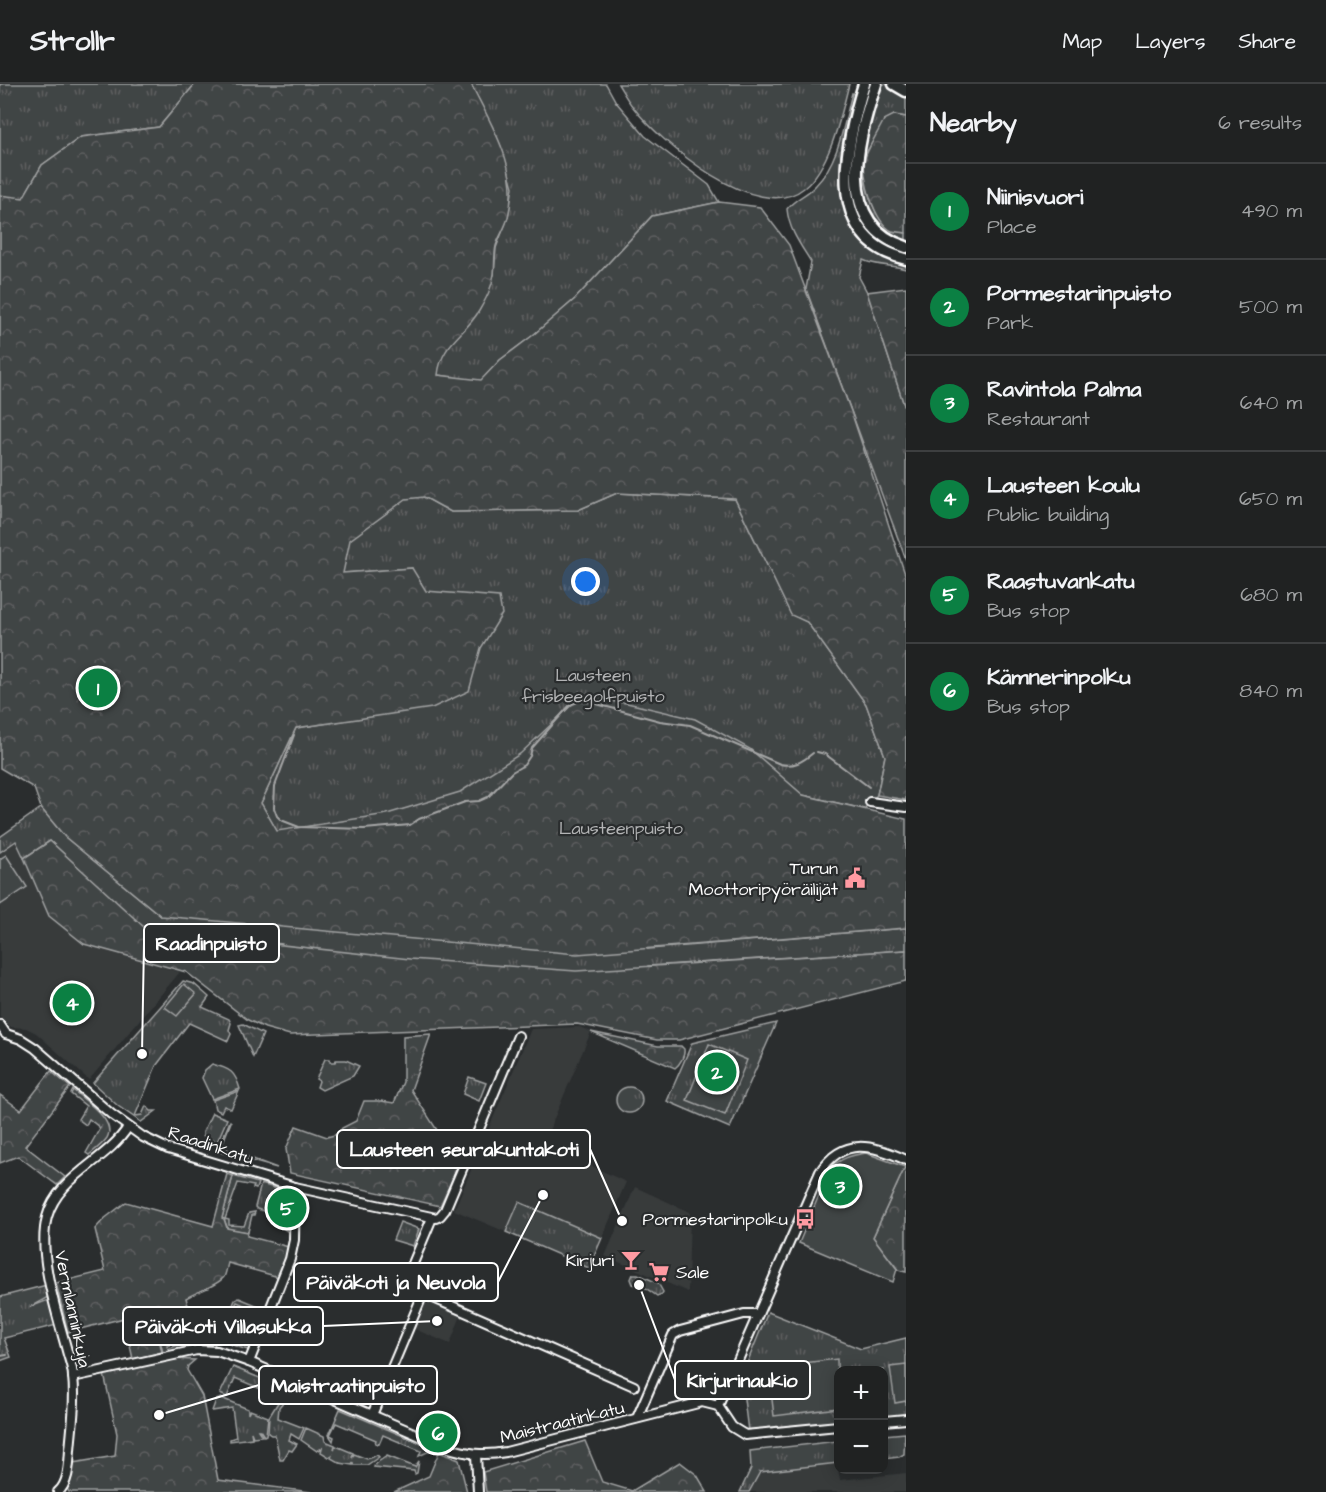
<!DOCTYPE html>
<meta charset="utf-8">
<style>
:root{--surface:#202222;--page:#2d2f2f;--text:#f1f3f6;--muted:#a2a4a5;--line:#3d3f40;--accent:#0b8043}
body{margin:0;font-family:"Architects Daughter",sans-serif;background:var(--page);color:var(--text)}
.controls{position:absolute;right:18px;bottom:18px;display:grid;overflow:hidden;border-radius:12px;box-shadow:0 3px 15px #0003}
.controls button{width:54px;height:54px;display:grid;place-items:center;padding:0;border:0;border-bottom:2px solid var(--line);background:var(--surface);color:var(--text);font:30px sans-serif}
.you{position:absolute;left:586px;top:498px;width:21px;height:21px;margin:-15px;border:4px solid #fff;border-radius:50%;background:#1a73e8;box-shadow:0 0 0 9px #1a73e833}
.badge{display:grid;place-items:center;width:39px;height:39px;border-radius:50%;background:var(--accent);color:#fff;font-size:20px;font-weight:700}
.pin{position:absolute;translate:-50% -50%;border:3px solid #fff;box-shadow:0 2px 6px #0006}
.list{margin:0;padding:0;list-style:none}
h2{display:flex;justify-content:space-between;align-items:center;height:78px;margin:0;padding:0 24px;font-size:26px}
h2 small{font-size:20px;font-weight:400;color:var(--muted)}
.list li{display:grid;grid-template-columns:39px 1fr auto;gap:18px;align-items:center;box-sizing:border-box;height:96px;padding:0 24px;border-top:2px solid var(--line)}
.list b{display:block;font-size:22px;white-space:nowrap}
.list p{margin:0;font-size:20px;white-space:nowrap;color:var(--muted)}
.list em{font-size:20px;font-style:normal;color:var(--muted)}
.map{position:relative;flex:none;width:906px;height:1408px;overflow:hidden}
header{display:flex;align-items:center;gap:36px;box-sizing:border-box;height:84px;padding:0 30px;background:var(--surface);border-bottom:2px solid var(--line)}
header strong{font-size:28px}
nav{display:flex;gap:33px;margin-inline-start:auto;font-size:21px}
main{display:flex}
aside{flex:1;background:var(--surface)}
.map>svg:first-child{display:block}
</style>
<header>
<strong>Strollr</strong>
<nav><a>Map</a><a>Layers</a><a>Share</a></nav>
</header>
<main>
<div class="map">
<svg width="906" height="1408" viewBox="0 0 906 1408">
<defs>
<pattern id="grass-tufts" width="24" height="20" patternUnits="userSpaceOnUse" patternTransform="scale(1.5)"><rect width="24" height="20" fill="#414445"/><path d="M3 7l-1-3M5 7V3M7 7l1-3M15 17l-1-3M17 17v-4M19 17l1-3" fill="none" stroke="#5e6061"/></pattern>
<pattern id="forest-crowns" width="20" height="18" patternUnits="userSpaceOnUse" patternTransform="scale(1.5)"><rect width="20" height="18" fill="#414445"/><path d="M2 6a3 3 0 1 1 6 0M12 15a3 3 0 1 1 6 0" fill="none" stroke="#5e6061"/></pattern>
</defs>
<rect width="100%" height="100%" fill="#2a2d2e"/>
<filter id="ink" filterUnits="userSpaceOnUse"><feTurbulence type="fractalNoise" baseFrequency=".0167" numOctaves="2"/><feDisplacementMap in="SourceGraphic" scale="12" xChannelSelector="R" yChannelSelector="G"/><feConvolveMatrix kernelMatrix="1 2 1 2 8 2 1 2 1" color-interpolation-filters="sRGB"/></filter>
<g filter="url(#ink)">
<!-- built -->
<g fill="#373a3b">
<polygon points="16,757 49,832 84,860 180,888 89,996 36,949 26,944 11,943 0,932 0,768"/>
<polygon points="580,943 591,948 542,1063 550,1063 626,1098 602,1154 519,1118 506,1148 454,1126 531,945"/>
<polygon points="635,1103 690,1128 688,1208 605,1172"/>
<polygon points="425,1214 462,1229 450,1260 412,1244"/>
<polygon points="837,1380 840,1396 906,1389 906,1408 749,1408 760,1388"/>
</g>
<!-- grass -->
<g fill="url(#grass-tufts)" stroke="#a0a2a2" stroke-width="1.5">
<polygon points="0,0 195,0 159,43 81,53 42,81 27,107 440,259 424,413 451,428 578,426 617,409 735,415 791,530 807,538 866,620 885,672 877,711 864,725 803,711 648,865 906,844 906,866 648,882 648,912 283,891 282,860 182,850 144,844 50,757 24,774 16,757 0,768 0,753 41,724 65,753 161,832 277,747 261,719 296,644 412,626 412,484 342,489 346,474 0,286"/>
<polygon points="471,0 606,0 616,18 645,52 709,101 719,118 652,132 575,215 532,252 500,276 481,297 437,291 441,272 494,191 496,164 508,133 513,103 500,60"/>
<path d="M618 0H849C841 32 830 83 804 104 758 142 660 58 633 23 627 16 623 8 618 0Z"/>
<path d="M880 0H886L906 12V33L894 31C885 44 869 58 865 74 860 93 874 137 892 147 895 148 902 148 906 149V159C901 156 894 154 889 151 839 119 867 44 880 0Z"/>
<path d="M852 9 856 11C847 55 831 96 852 139 864 162 882 173 906 179V185C891 181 876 182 863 176L859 193 867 208 906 327V476L806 205 811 178C800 160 789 146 787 125 795 114 808 111 816 101 839 78 844 39 852 9Z"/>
<polygon points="183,897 194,900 209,913 202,923 229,935 231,939 229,946 231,950 228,957 189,939 156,982 135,1032 142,1031 146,1022 151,1027 156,1027 141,1038 118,1022 93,999"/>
<polygon points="776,939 730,1044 667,1017 692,959"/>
<polygon points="325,975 330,975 330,978 335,978 336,976 346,976 359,982 353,992 322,1006 317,1003 319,997 316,995"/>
<path d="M212 980C231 985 235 988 240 1005L212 1015 202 994 205 986Z"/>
<polygon points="469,993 486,999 479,1017 463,1010"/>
<circle cx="629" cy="1016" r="13"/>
<path d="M73 1006C84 1016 117 1037 107 1054 103 1060 95 1066 89 1071L86 1069 100 1044 89 1035 86 1041 78 1035 86 1022 71 1010Z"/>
<polygon points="239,1007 231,1025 224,1022 221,1028 215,1025 213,1016"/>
<polygon points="212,1029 227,1035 217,1058 208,1055 209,1050 207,1054 203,1052 203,1048"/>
<polygon points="230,1037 231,1038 221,1063 277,1084 219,1068 218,1065"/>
<polygon points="233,1092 258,1099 256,1105 253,1104 254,1102 238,1099 225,1135 229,1136 229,1141 244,1142 249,1129 255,1128 254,1131 252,1131 248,1148 228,1145 224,1135 222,1134"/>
<polygon points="261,1100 282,1106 285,1109 287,1147 284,1145 285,1131 275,1128 279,1127 279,1125 275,1124 274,1130 257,1125 255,1123"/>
<polygon points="519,1118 602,1154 589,1184 506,1148"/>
<polygon points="400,1138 419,1145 413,1162 393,1156"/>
<polygon points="633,1190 638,1190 658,1199 663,1208 662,1210 657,1212 644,1203 633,1200 631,1195"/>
<polygon points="47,1201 50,1212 30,1223 51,1215 57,1241 4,1254 11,1273 0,1277 0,1213"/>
<polygon points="239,1214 266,1225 248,1266 229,1260 230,1256 248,1263 252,1252 238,1246 238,1243 241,1240 253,1245 260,1228 237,1218 231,1230 233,1231 232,1234 230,1233 229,1230 235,1216"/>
<polygon points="768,1228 861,1265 906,1254 906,1331 884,1333 884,1286 838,1286 838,1338 748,1347 742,1299 743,1289"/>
<polygon points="160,1245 166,1259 169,1258 170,1261 167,1262 168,1265 205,1250 203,1256 217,1256 217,1257 213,1258 215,1261 213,1262 191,1262 163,1269 158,1248"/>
<polygon points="233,1283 284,1304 277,1315 272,1314 273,1310 235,1294 227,1313 220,1310"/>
<polygon points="282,1312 284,1317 279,1323 278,1334 304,1344 299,1355 291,1350 289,1356 297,1360 292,1367 289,1366 283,1376 280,1376 275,1351 271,1351 268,1349 269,1333"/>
<polygon points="221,1314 248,1325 248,1330 250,1326 268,1333 266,1351 264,1352 260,1346 258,1346 262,1352 253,1353 251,1348 252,1354 230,1357 230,1355 236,1353 232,1324 212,1327 216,1316"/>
<polygon points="340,1325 434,1365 419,1372 421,1367 383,1351 379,1360 375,1359 376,1356 336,1339 330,1351 334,1353 333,1357 329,1351"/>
<polygon points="306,1344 324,1352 325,1357 335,1361 334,1365 336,1362 353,1369 352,1374 354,1370 367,1375 377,1371 379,1373 367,1381 353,1381 353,1378 352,1381 340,1379 331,1374 332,1371 329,1373 321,1368 322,1364 317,1367 301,1356"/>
<polygon points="905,1349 904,1370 899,1373 884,1375 884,1351"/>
<polygon points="838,1357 838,1379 760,1388 749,1408 740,1408 751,1384 750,1367"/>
<polygon points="387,1372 415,1383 419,1377 417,1389 415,1390 414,1387 374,1383 375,1380"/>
</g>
<!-- forest -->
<g fill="url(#forest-crowns)" stroke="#a0a2a2" stroke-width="1.5">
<path d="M195 0H471C491 40 521 86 508 133 506 143 499 152 496 162 494 171 495 181 494 190 492 204 486 215 479 227 464 252 441 260 438 291L481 296 500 276 532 252 575 215 652 132 719 118 760 123 789 161 852 330 906 493V716L877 711 885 672 866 620 807 538 791 531 735 415 617 409 578 426 451 428 424 413 406 415 350 456 343 489 412 484 426 507 499 513 502 530 481 564 469 607 432 624 296 644 261 719 277 747 387 730 460 708 520 670 579 614 627 619 695 635 750 665 803 711 906 735V844L577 870 161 832 65 753 41 724 34 704 0 684V111L23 114 42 81 81 53 159 43Z"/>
<path d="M894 31 906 33V149C902 148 896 148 892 147 874 138 861 92 865 74 868 64 879 46 884 36Z"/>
<polygon points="906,203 906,327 867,208"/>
<polygon points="50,757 144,843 182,850 410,875 576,887 906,866 906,897 679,956 657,956 577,940 290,951 265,944 248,936 186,888 84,860 49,832 24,774"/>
<polygon points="243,940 263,950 253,973 239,941"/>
<path d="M591 948 658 962H681L684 965C685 972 680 980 675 984Z"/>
<polygon points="431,950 411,1006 459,1080 440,1122 290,1089 286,1065 296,1042 327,1053 338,1050 342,1044 356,1037 364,1017 381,1017 394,1019 403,998 403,952"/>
<polygon points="51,987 70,1003 25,1062 65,1093 57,1101 18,1072 0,1079 0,1011 21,1026"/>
<polygon points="905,1083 906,1084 906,1188 898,1186 873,1153"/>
<path d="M227 1090 233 1092 222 1134 224 1135 227 1144 248 1148 247 1152 289 1163 279 1193 228 1179C227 1182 226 1190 224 1193 217 1202 196 1208 186 1214L191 1232 182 1238 166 1241 157 1246 162 1268 133 1275 124 1234 68 1248 56 1199 105 1187 95 1145 104 1135 126 1118 213 1142Z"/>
<polygon points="174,1275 195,1276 188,1282 187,1286 202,1312 218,1396 311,1408 69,1408 67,1404 73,1379 115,1372 117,1350 104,1290"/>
<polygon points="585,1357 602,1398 632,1407 680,1378 697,1391 707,1408 486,1408 483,1388"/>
<polygon points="439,1368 459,1376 467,1408 394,1408 429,1392"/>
</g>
<!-- garden -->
<g fill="#414445" stroke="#a0a2a2" stroke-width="1.5">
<polygon points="6,771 27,803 0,821 0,775"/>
<polygon points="184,900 196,910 177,932 165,923"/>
<polygon points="709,960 747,976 725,1031 687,1016"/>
<path d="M866 1069 905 1083 873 1153 897 1185 893 1198 799 1159 830 1085C840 1074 852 1071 866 1069Z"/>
<polygon points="837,1275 838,1324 774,1332 768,1283"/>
<polygon points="906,1281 906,1317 895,1319 890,1283"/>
</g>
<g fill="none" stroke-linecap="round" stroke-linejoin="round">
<!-- stream -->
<g stroke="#a6a7a7" stroke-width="2">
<path d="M294 651 275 702 274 724 277 732 281 736 299 743 364 745 410 741 419 735 465 718 479 717 488 713 512 688 524 681 530 672 532 664 570 621 580 617 589 618 660 637 690 641 780 680C794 683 802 678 813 669"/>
<polyline points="817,668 825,670 869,703"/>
<polyline points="0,1272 7,1271"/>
</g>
<!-- minor casing -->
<g stroke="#fff" stroke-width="12">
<g id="minor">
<polyline points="870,718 906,723"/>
<polyline points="0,941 6,950"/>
<polyline points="6,950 21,955 35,964 111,1030 143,1053 168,1065 295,1103 436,1134 440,1132 445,1126 518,952"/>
<polyline points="432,1134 404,1201 634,1302"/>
<polyline points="249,1278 290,1175 294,1156 295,1103"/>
<path d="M73 1293 197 1266 217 1267 249 1278 446 1363C467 1370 484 1372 506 1368L702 1318 718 1322 732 1343 745 1351 838 1342"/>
<path d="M718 1322 820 1088C843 1052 873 1061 906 1076"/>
<polyline points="372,1331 423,1210"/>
<polyline points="637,1334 673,1251 680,1247 744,1230 758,1230"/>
<polyline points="884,1337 906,1335"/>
<polyline points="476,1371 478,1408"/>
<path d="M58 1408C69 1399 69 1379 70 1366 72 1342 76 1316 73 1293 73 1284 69 1275 67 1267 57 1229 37 1170 47 1133 58 1092 107 1077 128 1043"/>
</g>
</g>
<!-- highway casing -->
<g stroke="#fff" stroke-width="15">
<g id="highway">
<path d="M864 0C846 59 822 155 906 175"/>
<path d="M876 0C858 53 833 140 906 163"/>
<polyline points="894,0 906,7"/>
</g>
</g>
<!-- minor -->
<use href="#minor" stroke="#2a2d2e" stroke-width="8"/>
<!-- highway -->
<use href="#highway" stroke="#2a2d2e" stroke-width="10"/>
</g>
</g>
<!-- icons -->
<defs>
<g id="civic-bare" transform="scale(1.62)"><path d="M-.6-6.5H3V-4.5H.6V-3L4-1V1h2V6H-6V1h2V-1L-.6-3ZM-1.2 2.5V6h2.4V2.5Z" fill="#ff9aa2" stroke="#2a2d2e" stroke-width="2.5" paint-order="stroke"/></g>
<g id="bus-bare" transform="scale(1.62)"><path d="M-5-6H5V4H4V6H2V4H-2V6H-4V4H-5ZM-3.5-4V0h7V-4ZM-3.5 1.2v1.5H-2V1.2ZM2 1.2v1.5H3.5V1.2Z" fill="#ff9aa2" stroke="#2a2d2e" stroke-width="2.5" paint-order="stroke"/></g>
<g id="bar-bare" transform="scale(1.62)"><path d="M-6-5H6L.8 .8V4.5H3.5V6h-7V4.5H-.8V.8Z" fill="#ff9aa2" stroke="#2a2d2e" stroke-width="2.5" paint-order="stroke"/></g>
<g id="supermarket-bare" transform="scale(1.62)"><path d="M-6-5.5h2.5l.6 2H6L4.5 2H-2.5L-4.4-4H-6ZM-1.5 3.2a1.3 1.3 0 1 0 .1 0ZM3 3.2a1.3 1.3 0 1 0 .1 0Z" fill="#ff9aa2" stroke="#2a2d2e" stroke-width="2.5" paint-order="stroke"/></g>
</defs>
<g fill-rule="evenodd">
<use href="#civic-bare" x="855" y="794"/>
<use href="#bus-bare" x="805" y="1135"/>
<use href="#bar-bare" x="631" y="1176"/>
<use href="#supermarket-bare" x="659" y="1188"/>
</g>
<g text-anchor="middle" stroke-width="4.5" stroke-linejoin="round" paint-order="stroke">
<!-- park labels -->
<g font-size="18" fill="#b3b4b5" stroke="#2a2d2e">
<text x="593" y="597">Lausteen<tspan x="593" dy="21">frisbeegolfpuisto</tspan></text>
<text x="621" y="750">Lausteenpuisto</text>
</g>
<!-- poi labels -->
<g font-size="18" fill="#fff" stroke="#2a2d2e" text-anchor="end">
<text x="838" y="790">Turun<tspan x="838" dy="21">Moottoripyöräilijät</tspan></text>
<text x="788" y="1141">Pormestarinpolku</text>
<text x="614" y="1182">Kirjuri</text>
<text x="676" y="1194" text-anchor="start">Sale</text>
</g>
<!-- street labels -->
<g font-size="18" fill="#fff" stroke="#2a2d2e">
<text transform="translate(211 1061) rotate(18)" y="6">Raadinkatu</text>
<text transform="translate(73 1225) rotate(78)" y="6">Vermlanninkuja</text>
<text transform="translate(562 1338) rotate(-14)" y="6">Maistraatinkatu</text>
</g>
</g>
<!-- callouts -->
<path fill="none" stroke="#fff" stroke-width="2" d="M142 970L144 859M622 1137L590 1065M543 1111L498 1198M437 1237L323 1242M639 1201L675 1296M159 1331L259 1301"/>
<g fill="#fff" stroke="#2a2d2e" stroke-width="2">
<circle cx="142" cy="970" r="6"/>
<circle cx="622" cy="1137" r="6"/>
<circle cx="543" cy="1111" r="6"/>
<circle cx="437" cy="1237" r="6"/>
<circle cx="639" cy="1201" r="6"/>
<circle cx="159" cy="1331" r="6"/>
</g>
<g fill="#2a2d2e" stroke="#fff" stroke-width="2">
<rect x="144" y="840" width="135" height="38" rx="6"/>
<rect x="337" y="1046" width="253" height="38" rx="6"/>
<rect x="294" y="1179" width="204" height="38" rx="6"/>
<rect x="123" y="1223" width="200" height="38" rx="6"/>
<rect x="675" y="1277" width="135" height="38" rx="6"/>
<rect x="259" y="1282" width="178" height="38" rx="6"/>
</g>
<g font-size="20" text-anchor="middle" font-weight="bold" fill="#fff">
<text x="211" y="866">Raadinpuisto</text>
<text x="464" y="1072">Lausteen seurakuntakoti</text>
<text x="396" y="1205">Päiväkoti ja Neuvola</text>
<text x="223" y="1249">Päiväkoti Villasukka</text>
<text x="742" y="1303">Kirjurinaukio</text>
<text x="348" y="1308">Maistraatinpuisto</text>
</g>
</svg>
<div class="controls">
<button>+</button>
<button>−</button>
</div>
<div class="you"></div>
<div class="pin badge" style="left:98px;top:604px">1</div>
<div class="pin badge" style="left:717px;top:988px">2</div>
<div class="pin badge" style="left:840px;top:1102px">3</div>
<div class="pin badge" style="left:72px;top:919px">4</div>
<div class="pin badge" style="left:287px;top:1124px">5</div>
<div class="pin badge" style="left:438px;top:1349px">6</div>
</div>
<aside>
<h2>Nearby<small>6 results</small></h2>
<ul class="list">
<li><span class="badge">1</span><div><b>Niinisvuori</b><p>Place</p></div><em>490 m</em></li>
<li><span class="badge">2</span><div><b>Pormestarinpuisto</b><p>Park</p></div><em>500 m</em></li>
<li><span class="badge">3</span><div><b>Ravintola Palma</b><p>Restaurant</p></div><em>640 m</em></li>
<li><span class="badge">4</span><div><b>Lausteen koulu</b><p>Public building</p></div><em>650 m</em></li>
<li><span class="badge">5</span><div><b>Raastuvankatu</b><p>Bus stop</p></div><em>680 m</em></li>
<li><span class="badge">6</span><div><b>Kämnerinpolku</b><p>Bus stop</p></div><em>840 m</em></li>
</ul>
</aside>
</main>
